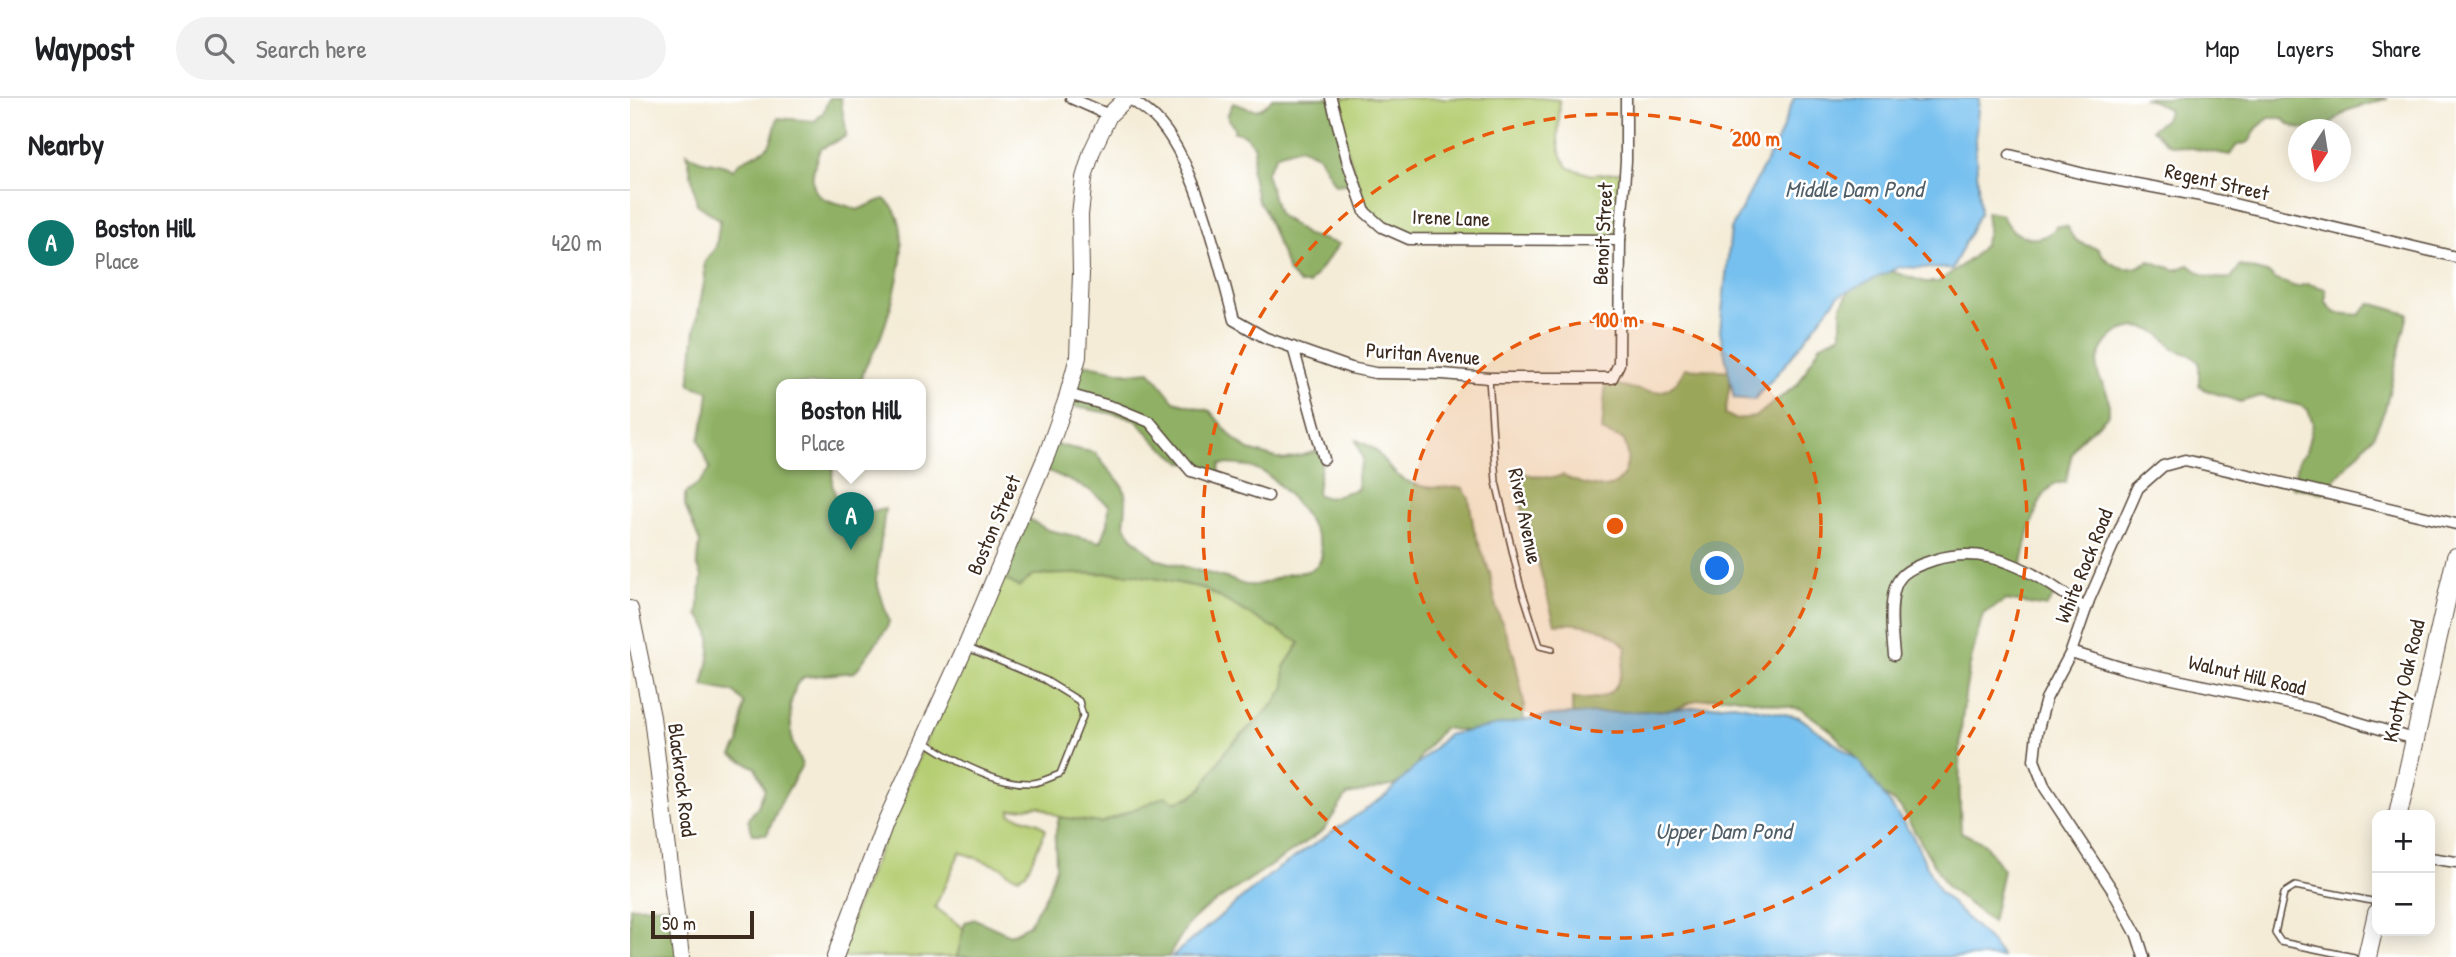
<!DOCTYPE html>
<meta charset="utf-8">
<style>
:root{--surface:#fff;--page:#f2f2f2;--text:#202124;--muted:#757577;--line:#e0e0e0;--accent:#0f766e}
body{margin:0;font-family:"Patrick Hand",sans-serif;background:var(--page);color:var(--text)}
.controls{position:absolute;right:21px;bottom:21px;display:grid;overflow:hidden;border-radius:14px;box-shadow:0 4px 18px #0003}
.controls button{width:63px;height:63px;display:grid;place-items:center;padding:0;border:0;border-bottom:2px solid var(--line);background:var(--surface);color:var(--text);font:35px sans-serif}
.compass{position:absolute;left:1658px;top:21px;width:63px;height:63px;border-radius:50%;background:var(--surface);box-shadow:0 4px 18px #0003;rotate:192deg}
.scale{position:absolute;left:21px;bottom:18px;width:103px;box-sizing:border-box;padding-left:7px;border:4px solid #3b2a1e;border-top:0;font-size:19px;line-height:24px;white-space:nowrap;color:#3b2a1e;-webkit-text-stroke:5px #fff;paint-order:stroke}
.you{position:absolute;left:1088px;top:471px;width:24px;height:24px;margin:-18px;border:5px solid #fff;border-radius:50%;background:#1a73e8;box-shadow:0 0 0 10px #1a73e833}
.badge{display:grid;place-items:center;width:46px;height:46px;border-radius:50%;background:var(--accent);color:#fff;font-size:23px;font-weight:700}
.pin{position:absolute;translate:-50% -58px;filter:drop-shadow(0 2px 4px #0008)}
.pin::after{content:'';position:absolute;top:37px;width:24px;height:21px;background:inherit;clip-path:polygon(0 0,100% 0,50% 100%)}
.popup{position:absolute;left:146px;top:281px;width:150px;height:91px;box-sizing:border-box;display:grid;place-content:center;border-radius:14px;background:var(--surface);filter:drop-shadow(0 2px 5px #0005);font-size:23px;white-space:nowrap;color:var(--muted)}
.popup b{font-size:26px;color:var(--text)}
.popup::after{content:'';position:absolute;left:50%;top:100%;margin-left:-14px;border:14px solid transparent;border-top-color:var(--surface)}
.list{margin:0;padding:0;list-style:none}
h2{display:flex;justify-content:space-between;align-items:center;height:91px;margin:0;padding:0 28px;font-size:30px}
h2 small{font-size:23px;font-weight:400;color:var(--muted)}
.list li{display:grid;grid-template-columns:46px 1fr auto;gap:21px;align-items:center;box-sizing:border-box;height:105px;padding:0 28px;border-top:2px solid var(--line)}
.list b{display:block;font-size:26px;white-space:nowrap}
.list p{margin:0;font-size:23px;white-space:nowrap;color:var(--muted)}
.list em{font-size:23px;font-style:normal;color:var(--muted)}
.icon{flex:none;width:38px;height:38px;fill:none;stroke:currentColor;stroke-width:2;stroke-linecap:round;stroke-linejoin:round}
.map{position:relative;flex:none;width:1826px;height:859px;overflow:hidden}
header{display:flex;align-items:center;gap:42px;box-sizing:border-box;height:98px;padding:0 35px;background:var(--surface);border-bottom:2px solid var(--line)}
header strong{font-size:33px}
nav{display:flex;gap:38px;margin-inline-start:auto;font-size:24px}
.search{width:490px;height:63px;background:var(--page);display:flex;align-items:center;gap:18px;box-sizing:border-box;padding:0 24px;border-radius:38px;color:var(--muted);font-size:26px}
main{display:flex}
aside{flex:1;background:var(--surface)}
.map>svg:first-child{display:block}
</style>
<header>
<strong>Waypost</strong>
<div class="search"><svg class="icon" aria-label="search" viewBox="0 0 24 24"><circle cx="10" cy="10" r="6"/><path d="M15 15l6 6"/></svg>Search here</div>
<nav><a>Map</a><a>Layers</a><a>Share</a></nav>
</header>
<main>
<aside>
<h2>Nearby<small></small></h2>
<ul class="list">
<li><span class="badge">A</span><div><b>Boston Hill</b><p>Place</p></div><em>420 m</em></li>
</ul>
</aside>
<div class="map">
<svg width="1826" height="859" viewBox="0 0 1826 859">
<rect width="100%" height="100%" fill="#fff"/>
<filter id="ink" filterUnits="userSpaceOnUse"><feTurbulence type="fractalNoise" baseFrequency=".0143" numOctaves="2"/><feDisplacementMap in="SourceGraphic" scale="14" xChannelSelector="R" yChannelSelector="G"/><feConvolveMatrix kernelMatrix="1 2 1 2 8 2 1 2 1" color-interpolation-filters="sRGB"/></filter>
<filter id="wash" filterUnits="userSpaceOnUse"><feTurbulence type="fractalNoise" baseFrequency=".00686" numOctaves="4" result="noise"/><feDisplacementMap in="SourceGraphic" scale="28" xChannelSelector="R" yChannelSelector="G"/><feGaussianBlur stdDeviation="1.57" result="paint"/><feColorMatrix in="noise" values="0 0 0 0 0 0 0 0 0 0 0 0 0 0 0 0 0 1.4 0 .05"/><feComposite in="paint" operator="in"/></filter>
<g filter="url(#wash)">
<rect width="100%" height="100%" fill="#f4ecd7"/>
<!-- green -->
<g fill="#b6ce73" stroke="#787c48" stroke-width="2">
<path d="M701 0H909L929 2C932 31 920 43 939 70L962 77 993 74 987 143 795 142 739 120Z"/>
<polygon points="472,475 503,476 573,490 670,544 654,569 655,589 644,606 597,651 572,690 560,699 471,725 429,719 409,708 380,712 380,716 408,725 416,732 396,775 388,779 379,776 373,770 330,754 305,809 334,831 327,859 204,859 366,478"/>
</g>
<!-- forest -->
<g fill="#90b165" stroke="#666e42" stroke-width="2">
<path d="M199 0H211C211 14 217 25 216 38L190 51C184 67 175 92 195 101 205 106 217 106 227 112L254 101C290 125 262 208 250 241 244 257 232 268 231 286H151V366H203L202 386 208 406 227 417 255 411 246 482 259 523 257 530 225 574 174 579 166 587 160 608 162 644 172 667 150 706 137 736H123L118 722 128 708 135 691 126 670 102 657 109 645 114 605 104 594 73 588C78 566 89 534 68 517L72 478 67 466 70 444 55 408V396L70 384 80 371 69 342 77 311 79 293 60 287V280L65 232 75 180 74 165 86 149 90 122 67 106 57 55C73 68 86 61 103 72 112 57 130 59 139 47 144 40 145 28 148 20L185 23 193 15Z"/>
<path d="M642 0H701L723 85 705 87 688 57 670 49 647 56 636 75 648 116 677 137 709 146 679 186H670L659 175 634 111 627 101 621 73 625 49 614 36 604 34V29L597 18 603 5C621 11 630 18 642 0Z"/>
<path d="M1513 0H1758L1716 13 1694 31C1677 32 1664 33 1652 20H1639L1627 30 1619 44 1606 48 1600 57 1538 46 1522 31 1535 21 1539 12 1525 4Z"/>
<path d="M1356 114 1372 117C1381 141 1411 149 1428 128L1438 129C1442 145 1455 147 1469 151 1474 163 1489 172 1503 170 1508 170 1515 165 1519 163L1546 172 1559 167C1572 178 1584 182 1601 180L1610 168 1640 176 1644 181 1666 189 1678 186 1696 191V205L1705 215 1730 217 1740 205 1778 216 1755 311 1744 337 1693 395 1662 389 1669 361 1676 354 1683 326 1678 312 1672 308 1631 298 1610 304 1576 292 1569 287V264L1561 257 1543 251C1521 215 1473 226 1467 268 1466 280 1476 288 1478 299 1479 304 1479 311 1479 316 1471 325 1463 330 1454 338 1440 350 1439 368 1436 384 1432 385 1428 385 1425 386 1405 396 1396 449 1391 469L1427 494 1416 509 1376 502 1353 516C1330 590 1327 657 1331 734L1354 745 1373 772 1362 824 1317 789 1271 710 1244 689 1223 656 1199 631 1171 611 1099 598 1067 602 1019 622H942V600C986 606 991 587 996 549 979 529 950 524 925 526L905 453 896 433 886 375 923 380 933 377C942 383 972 393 983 387 999 379 1000 356 994 342L972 333 976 281 982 282 987 287C1019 293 1039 305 1055 270L1102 273 1095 316 1105 321 1125 319 1168 286 1191 246 1211 237V207L1235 169 1251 170 1295 184H1308L1343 159 1354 147 1358 134Z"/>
<path d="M447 265 499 275 520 273 544 303 580 313 604 341 619 352 654 362 688 353 692 362 687 393 688 397 698 400 728 391 727 377 733 362 726 342C750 352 744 352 760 370 778 392 806 391 832 389L839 400 844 432 860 475 866 509 884 556 894 604 893 630 864 637 813 630 791 657 784 673 765 687 717 697 693 733 572 813 559 825 538 859H327L335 824 345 821 380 837 399 827 418 793 426 768 425 738 429 719 471 725 535 698 546 704 560 699 572 690 597 651 644 606 655 589 654 569 670 545 573 490 503 476 472 475 403 477 389 489 367 477 391 417 418 432 471 444 478 426 479 407 458 391 412 370 422 346 466 355C488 390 501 378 494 426L502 439 526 461 603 482C619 492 633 486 649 479 662 473 680 478 689 465 704 444 652 384 633 374 620 367 604 366 590 366L589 375 552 364 526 344 507 323 496 318 434 307Z"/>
<polygon points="47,808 51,859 0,859 0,809"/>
</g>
<!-- water -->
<g fill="#76c0ef" stroke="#587586" stroke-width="2">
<polygon points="1164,0 1349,0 1345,44 1350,114 1322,171 1269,169 1208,198 1159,262 1124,302 1104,300 1090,233 1101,131 1150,37"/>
<polygon points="1104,606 1169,619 1229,663 1282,737 1309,793 1361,844 1372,859 541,859 646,772 758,696 817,637 922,617 1037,612"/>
</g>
</g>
<g filter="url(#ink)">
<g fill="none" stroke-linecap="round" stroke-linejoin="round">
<!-- lane casing -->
<g stroke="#57473a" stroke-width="8">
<g id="lane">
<polyline points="859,280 866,384 890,486 910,548 922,551"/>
<path d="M294 643C324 663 367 687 403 685 412 684 421 679 430 676L453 618 449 603 415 582 336 549"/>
<polyline points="1724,859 1651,844 1645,835 1654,795 1665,788 1747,804"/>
</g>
</g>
<!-- street casing -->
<g stroke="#57473a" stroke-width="13">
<g id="street">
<polyline points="441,0 479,17"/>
<path d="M499 0C507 6 517 12 525 20 565 59 589 166 604 222L636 240 721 270 745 275 813 276 859 280H982L989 266 990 142 996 63V0"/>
<polyline points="701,0 718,65 735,114 752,129 779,141 990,142"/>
<polyline points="1380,57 1458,77 1566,97 1826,159"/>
<polyline points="663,249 694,361"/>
<polyline points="438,296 486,310 520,324 561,373 638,398"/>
<polyline points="1441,554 1496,571 1683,611 1784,641"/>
<path d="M1264 557C1262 538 1258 500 1268 483 1275 471 1292 466 1304 462 1364 444 1409 478 1456 511"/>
<polyline points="1800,760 1826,764"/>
<polyline points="1514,859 1507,837 1483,793 1415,690 1404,662 1407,635 1416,601 1441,554 1459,502 1508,390 1533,368 1555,362 1826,426"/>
</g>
</g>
<!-- secondary casing -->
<g stroke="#57473a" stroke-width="18">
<g id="secondary">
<polyline points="0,511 22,619 51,859"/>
<polyline points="205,859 255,725 335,550 417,356 436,303 448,259 451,175 450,117 454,80 462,53 479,17 497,0"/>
</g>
</g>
<!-- primary casing -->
<g stroke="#57473a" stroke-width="20">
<g id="primary">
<polyline points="1768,717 1826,459"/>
<polyline points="1737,859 1747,815"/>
</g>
</g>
<!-- lane -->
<use href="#lane" stroke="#fff" stroke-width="5"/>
<!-- street -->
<use href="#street" stroke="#fff" stroke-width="10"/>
<!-- secondary -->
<use href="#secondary" stroke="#fff" stroke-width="16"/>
<!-- primary -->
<use href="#primary" stroke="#fff" stroke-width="18"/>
</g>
</g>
<!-- distance rings -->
<circle cx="985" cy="428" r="206" fill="#e8590c" fill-opacity=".12"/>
<g fill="none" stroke="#e8590c" stroke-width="3.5" stroke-dasharray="12 9">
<circle cx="985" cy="428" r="206"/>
<circle cx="985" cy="428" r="412"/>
</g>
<g text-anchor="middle" stroke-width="5" stroke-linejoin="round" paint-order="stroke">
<!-- street labels -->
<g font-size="21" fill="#3b2a1e" stroke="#fff">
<text transform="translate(1587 84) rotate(13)" y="7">Regent Street</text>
<text transform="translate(821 120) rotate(2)" y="7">Irene Lane</text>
<text transform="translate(973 136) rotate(-87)" y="7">Benoit Street</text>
<text transform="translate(793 256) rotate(4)" y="7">Puritan Avenue</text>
<text transform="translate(895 418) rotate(78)" y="7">River Avenue</text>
<text transform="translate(364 427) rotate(-67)" y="7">Boston Street</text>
<text transform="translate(1454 468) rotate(-68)" y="7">White Rock Road</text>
<text transform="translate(1617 577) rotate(13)" y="7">Walnut Hill Road</text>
<text transform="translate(1774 583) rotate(-77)" y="7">Knotty Oak Road</text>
<text transform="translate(52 682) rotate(83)" y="7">Blackrock Road</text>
</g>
<!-- water labels -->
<g font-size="23" font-style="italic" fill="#505e67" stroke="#fff">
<text x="1224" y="99">Middle Dam Pond</text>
<text x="1093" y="741">Upper Dam Pond</text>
</g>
</g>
<circle cx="985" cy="428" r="10" fill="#e8590c" stroke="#fff" stroke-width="3.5"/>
<g font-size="21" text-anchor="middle" font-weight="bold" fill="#e8590c" stroke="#fff" stroke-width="5" stroke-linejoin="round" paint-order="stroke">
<text x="1126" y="48">200 m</text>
<text x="985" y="229">100 m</text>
</g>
</svg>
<div class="controls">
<button>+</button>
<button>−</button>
</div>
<svg class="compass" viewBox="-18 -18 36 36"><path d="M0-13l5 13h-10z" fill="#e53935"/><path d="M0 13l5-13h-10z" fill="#757577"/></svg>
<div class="scale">50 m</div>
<div class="you"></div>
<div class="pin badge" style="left:221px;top:452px">A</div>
<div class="popup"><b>Boston Hill</b>Place</div>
</div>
</main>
